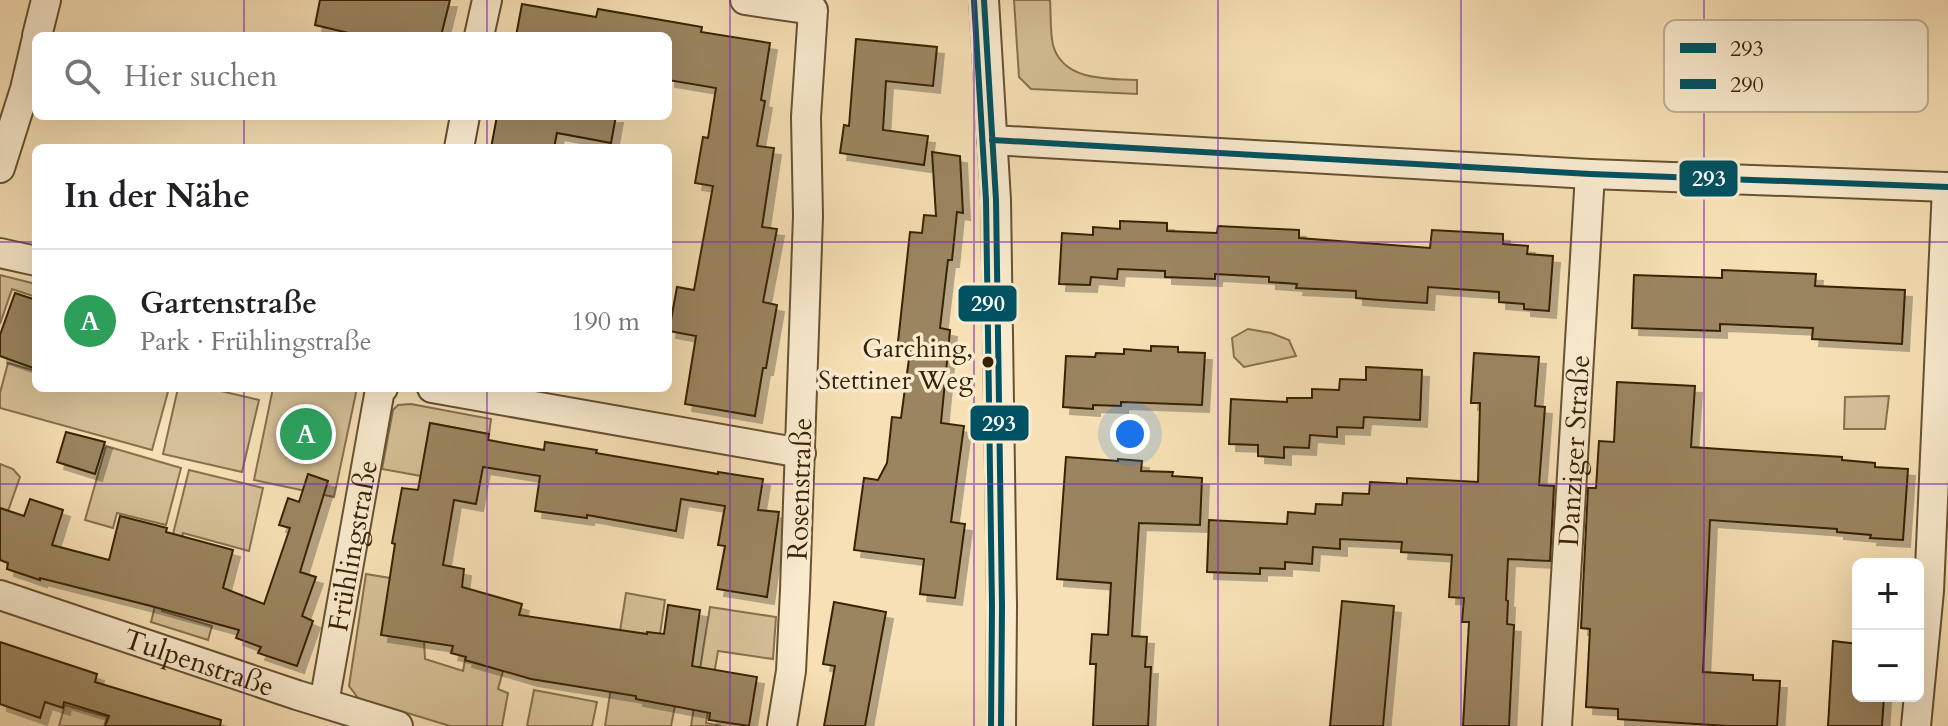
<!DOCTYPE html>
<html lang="de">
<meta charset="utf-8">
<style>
:root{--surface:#fff;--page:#f2f2f2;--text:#202124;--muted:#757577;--line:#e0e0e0;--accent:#8f2418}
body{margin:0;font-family:Cardo,serif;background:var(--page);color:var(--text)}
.controls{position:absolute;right:24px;bottom:24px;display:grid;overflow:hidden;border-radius:12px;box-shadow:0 8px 32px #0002}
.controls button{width:72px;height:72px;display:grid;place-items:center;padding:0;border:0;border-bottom:2px solid var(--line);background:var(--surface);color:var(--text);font:40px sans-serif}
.you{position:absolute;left:1130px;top:434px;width:28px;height:28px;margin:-20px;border:6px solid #fff;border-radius:50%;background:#1a73e8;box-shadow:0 0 0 12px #1a73e833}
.badge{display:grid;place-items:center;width:52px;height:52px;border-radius:50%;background:var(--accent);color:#fff;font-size:26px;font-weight:700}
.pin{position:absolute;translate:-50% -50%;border:4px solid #fff;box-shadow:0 2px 8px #0006}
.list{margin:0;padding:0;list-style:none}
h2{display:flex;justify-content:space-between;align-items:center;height:104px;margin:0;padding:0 32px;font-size:34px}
h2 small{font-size:26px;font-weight:400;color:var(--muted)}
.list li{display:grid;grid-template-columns:52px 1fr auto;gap:24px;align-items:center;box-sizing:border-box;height:144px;padding:0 32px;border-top:2px solid var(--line)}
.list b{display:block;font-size:30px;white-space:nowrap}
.list p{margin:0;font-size:26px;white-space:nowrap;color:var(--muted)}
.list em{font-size:26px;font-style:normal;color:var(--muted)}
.icon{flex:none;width:44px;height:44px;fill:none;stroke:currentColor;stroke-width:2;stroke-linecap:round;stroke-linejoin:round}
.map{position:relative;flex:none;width:1948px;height:726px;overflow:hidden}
.search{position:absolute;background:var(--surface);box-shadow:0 8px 32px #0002;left:32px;top:32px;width:640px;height:88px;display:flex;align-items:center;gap:20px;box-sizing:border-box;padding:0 28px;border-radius:12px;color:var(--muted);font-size:30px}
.panel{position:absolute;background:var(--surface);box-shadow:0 8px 32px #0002;left:32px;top:144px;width:640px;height:248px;border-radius:12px}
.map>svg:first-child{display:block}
</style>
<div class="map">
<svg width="1948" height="726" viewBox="0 0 1948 726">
<defs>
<filter id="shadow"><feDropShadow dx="7" dy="7" stdDeviation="0" flood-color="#0004"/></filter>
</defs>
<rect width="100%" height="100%" fill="#f7e0b5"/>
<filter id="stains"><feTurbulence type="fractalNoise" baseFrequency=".0025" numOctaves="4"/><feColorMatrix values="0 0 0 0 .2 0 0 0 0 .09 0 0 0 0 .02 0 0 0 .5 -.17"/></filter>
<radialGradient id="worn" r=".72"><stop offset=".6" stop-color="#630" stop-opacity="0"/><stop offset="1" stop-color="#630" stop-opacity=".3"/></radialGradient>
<!-- green -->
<g fill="#d6c097" stroke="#86714e" stroke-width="2">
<path d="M1014 0H1050C1051 14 1050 32 1053 45 1063 81 1107 79 1137 80V94L1031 89 1019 77Z"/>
<polygon points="0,275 36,284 36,297 12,289 0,324"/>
<polygon points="1248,329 1271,333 1289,340 1296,356 1244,367 1234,357 1232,338"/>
<polygon points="8,363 36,371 36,388 169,388 152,450 0,408 0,393"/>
<polygon points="178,388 208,388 259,400 242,472 163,454"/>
<polygon points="273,388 357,388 334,497 254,480"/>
<polygon points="1889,396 1885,429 1844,429 1845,397"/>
<polygon points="411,404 491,419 489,434 430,423 421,476 382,469 393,410 398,405"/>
<polygon points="106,446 181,468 166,525 117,513 113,528 85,520"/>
<polygon points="0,464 13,469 20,477 8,511 0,508"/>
<polygon points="189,470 263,488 249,551 183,533 162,611 212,626 208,640 151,622"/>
<polygon points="366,574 390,578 424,641 425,659 463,671 465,660 503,671 498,689 508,693 502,726 450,726 358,698 349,686"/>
<polygon points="626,593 665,600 660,634 647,632 636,699 675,706 671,726 605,726"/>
<polygon points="710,607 776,617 773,659 718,651 706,723 721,726 691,726"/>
<polygon points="534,690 597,702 592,726 527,726"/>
<polygon points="65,705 107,717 104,726 59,726"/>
</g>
<!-- building -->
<g fill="#9b8560" stroke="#372204" stroke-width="2" filter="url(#shadow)">
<polygon points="320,0 450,0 441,36 361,36 315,25"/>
<polygon points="522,4 596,17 598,9 702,27 701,32 770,43 761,100 765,101 757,146 774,148 762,227 777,229 763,302 777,305 766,368 763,368 755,416 685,404 696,336 669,331 677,287 694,290 713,186 695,183 703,137 708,138 716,88 668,80 668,36 516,36"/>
<polygon points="856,39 937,47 933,86 886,81 883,130 928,136 924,165 840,153 844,125 849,126"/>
<polygon points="497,116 616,116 611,143 557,133 554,148 491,148"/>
<polygon points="932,152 960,156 963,213 957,212 952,260 948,260 940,328 950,330 941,423 964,426 951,522 965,524 955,598 920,594 924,559 854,550 864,478 878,480 887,463 892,417 901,418 911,344 898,342 910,232 922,233 924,215 936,216"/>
<polygon points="1120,221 1167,223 1167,231 1217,233 1218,226 1299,230 1299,238 1430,248 1432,230 1503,234 1503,244 1528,246 1527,254 1553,256 1549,311 1524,309 1524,304 1499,302 1499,292 1428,287 1427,303 1380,300 1356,298 1356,291 1296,288 1297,284 1269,282 1269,277 1215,274 1215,279 1165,277 1165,271 1118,269 1117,279 1091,277 1090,285 1059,284 1062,233 1093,235 1093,227 1120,229"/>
<polygon points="1722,270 1816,274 1815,286 1905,290 1902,344 1812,339 1813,328 1720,324 1720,331 1632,328 1634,275 1722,278"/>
<polygon points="15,293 36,300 36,369 0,356 0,335"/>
<polygon points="1151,346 1178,347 1178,352 1205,353 1202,405 1121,402 1121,406 1093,405 1093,409 1063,407 1066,356 1095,357 1096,353 1124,354 1124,349 1151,351"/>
<polygon points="1474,353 1539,357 1535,406 1545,407 1539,485 1554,486 1550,561 1508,559 1506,600 1508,601 1507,624 1514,625 1509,726 1463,726 1469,622 1462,622 1464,598 1449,597 1452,555 1401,552 1402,542 1340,539 1340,549 1313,547 1312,564 1285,562 1285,569 1260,568 1260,574 1207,572 1209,520 1287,524 1288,512 1315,514 1316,504 1342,505 1343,493 1369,494 1370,482 1407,484 1407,478 1478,482 1480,403 1471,403"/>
<polygon points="1366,367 1422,370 1420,420 1364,417 1363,428 1337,427 1337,437 1310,435 1309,448 1284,447 1284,458 1258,456 1258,445 1229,444 1231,399 1287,402 1287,398 1312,398 1312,389 1339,390 1340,379 1366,380"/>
<polygon points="1617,382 1695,386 1691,447 1842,457 1842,460 1875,463 1875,467 1908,469 1903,540 1870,538 1871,535 1837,532 1837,529 1710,520 1703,672 1753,675 1753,680 1780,681 1777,726 1728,726 1618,719 1618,709 1586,707 1590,629 1581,628 1588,488 1596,488 1599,441 1614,442"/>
<polygon points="430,423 489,434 488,440 544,450 545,442 597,450 596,453 718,474 718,472 763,479 758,510 779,512 767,597 717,589 725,546 718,545 725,506 681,499 676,531 587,515 587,518 535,511 540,476 483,467 476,504 454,500 443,565 464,569 462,587 522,604 519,615 647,634 647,632 664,634 668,605 700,610 692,666 757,677 749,726 709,720 710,713 636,699 636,696 531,679 465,660 466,657 451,653 453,646 381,635 395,544 392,543 402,488 418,490"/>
<polygon points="66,432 105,442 95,474 57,462"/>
<polygon points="1066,457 1118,461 1118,459 1142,461 1141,471 1173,472 1172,476 1202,478 1200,525 1139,523 1132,636 1147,637 1145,667 1151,667 1148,726 1093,726 1096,664 1090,664 1092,634 1108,635 1111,583 1057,579"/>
<polygon points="308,474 328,481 300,572 316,577 302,616 313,621 297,666 258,653 261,647 236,638 239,630 147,605 40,578 40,580 7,569 8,563 0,560 0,508 24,516 30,499 63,510 52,545 109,560 120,516 167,528 166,532 233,550 223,588 264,604 290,528 279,525 288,498 299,502"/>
<polygon points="1342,601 1394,606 1383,726 1330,726"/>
<polygon points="834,602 886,612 865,726 824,726 835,666 823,664"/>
<polygon points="1833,641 1858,644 1858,696 1884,696 1882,726 1828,726"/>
<polygon points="0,642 97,674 95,682 221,720 220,726 105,726 109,716 64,702 63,708 45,702 40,718 0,704"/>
</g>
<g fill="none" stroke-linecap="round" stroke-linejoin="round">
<!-- street casing -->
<g stroke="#675230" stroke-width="32">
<g id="street">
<polyline points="745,0 813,10 806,117 808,216 795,590 791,671 782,726"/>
<polyline points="984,0 996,200 1002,606 1001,726"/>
<polyline points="37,36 46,0"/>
<polyline points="479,36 487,0"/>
<polyline points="992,140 1590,174 1948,187"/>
<polyline points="459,148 465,116"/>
<polyline points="0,168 25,89 36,42"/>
<polyline points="0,253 36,261"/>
<polyline points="432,388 801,453"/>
<path id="s1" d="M0 595 297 695 398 726"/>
<path id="s2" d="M324 703 377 406 380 390 383 388"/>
<path id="s3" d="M1557 726 1590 174"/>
<polyline points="1916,726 1929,591 1947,187"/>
</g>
</g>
<!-- street -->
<use href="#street" stroke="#faebcf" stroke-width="28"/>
<!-- bus-1 casing -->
<g stroke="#faebcf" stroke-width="12">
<g id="bus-1">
<polyline points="984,0 996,200 1002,606 1001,726"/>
<polyline points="992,140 1590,174 1948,187"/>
</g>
</g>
<!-- bus-2 casing -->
<g stroke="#faebcf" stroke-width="12">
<polyline id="bus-2" points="974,1 986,200 992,606 991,726"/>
</g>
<!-- bus-1 -->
<use href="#bus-1" stroke="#005262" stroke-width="6"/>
<!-- bus-2 -->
<use href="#bus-2" stroke="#005262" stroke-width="6"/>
</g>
<!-- grid -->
<path fill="none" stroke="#7b2cbf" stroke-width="2" stroke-opacity="0.55" d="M244 0V36M487 0V36M730 0V726M974 0V726M1218 0V726M1461 0V726M1704 0V726M244 116V148M487 116V148M0 242H36M668 242H1948M244 388V726M487 388V726M0 484H1948"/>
<!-- markers -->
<circle fill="#372204" stroke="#faebcf" stroke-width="3" cx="988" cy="362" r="7"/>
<g text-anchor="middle" stroke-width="7" stroke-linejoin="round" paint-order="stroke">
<!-- bus labels -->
<g font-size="26" fill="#372204" stroke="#faebcf" text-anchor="end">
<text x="973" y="357">Garching,<tspan x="973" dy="32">Stettiner Weg</tspan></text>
</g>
<!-- street labels -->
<g font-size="28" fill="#372204" stroke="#faebcf">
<text dy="10" stroke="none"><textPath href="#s3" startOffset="276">Danziger Straße</textPath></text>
<text transform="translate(799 489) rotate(-88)" y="10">Rosenstraße</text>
<text dy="10" stroke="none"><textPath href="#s2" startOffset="160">Frühlingstraße</textPath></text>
<text dy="10" stroke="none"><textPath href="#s1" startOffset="210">Tulpenstraße</textPath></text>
</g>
</g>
<!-- legend -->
<rect x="1664" y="20" width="264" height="92" rx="12" fill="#faebcf" stroke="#c0af92" stroke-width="2"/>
<rect x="1680" y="43" width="36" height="10" fill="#005262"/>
<rect x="1680" y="79" width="36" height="10" fill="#005262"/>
<g font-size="22" fill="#372204">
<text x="1730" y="56">293</text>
<text x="1730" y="92">290</text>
</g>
<g stroke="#faebcf" stroke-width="3">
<rect x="1678" y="159" width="61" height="39" rx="8" fill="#005262"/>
<rect x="957" y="284" width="61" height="39" rx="8" fill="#005262"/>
<rect x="969" y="404" width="61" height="38" rx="8" fill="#005262"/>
</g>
<g font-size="22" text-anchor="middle" font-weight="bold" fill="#fff">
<text x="1709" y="186">293</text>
<text x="988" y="311">290</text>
<text x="999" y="431">293</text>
</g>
<rect width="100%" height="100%" filter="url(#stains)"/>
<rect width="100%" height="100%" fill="url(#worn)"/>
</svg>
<div class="controls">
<button>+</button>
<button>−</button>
</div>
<div class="you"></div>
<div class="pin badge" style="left:306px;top:434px;background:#2e9e5b">A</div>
<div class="search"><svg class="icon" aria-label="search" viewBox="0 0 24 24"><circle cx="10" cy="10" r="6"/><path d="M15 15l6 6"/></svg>Hier suchen</div>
<section class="panel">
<h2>In der Nähe<small></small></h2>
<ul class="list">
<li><span class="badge" style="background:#2e9e5b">A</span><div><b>Gartenstraße</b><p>Park · Frühlingstraße</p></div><em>190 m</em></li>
</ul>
</section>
</div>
